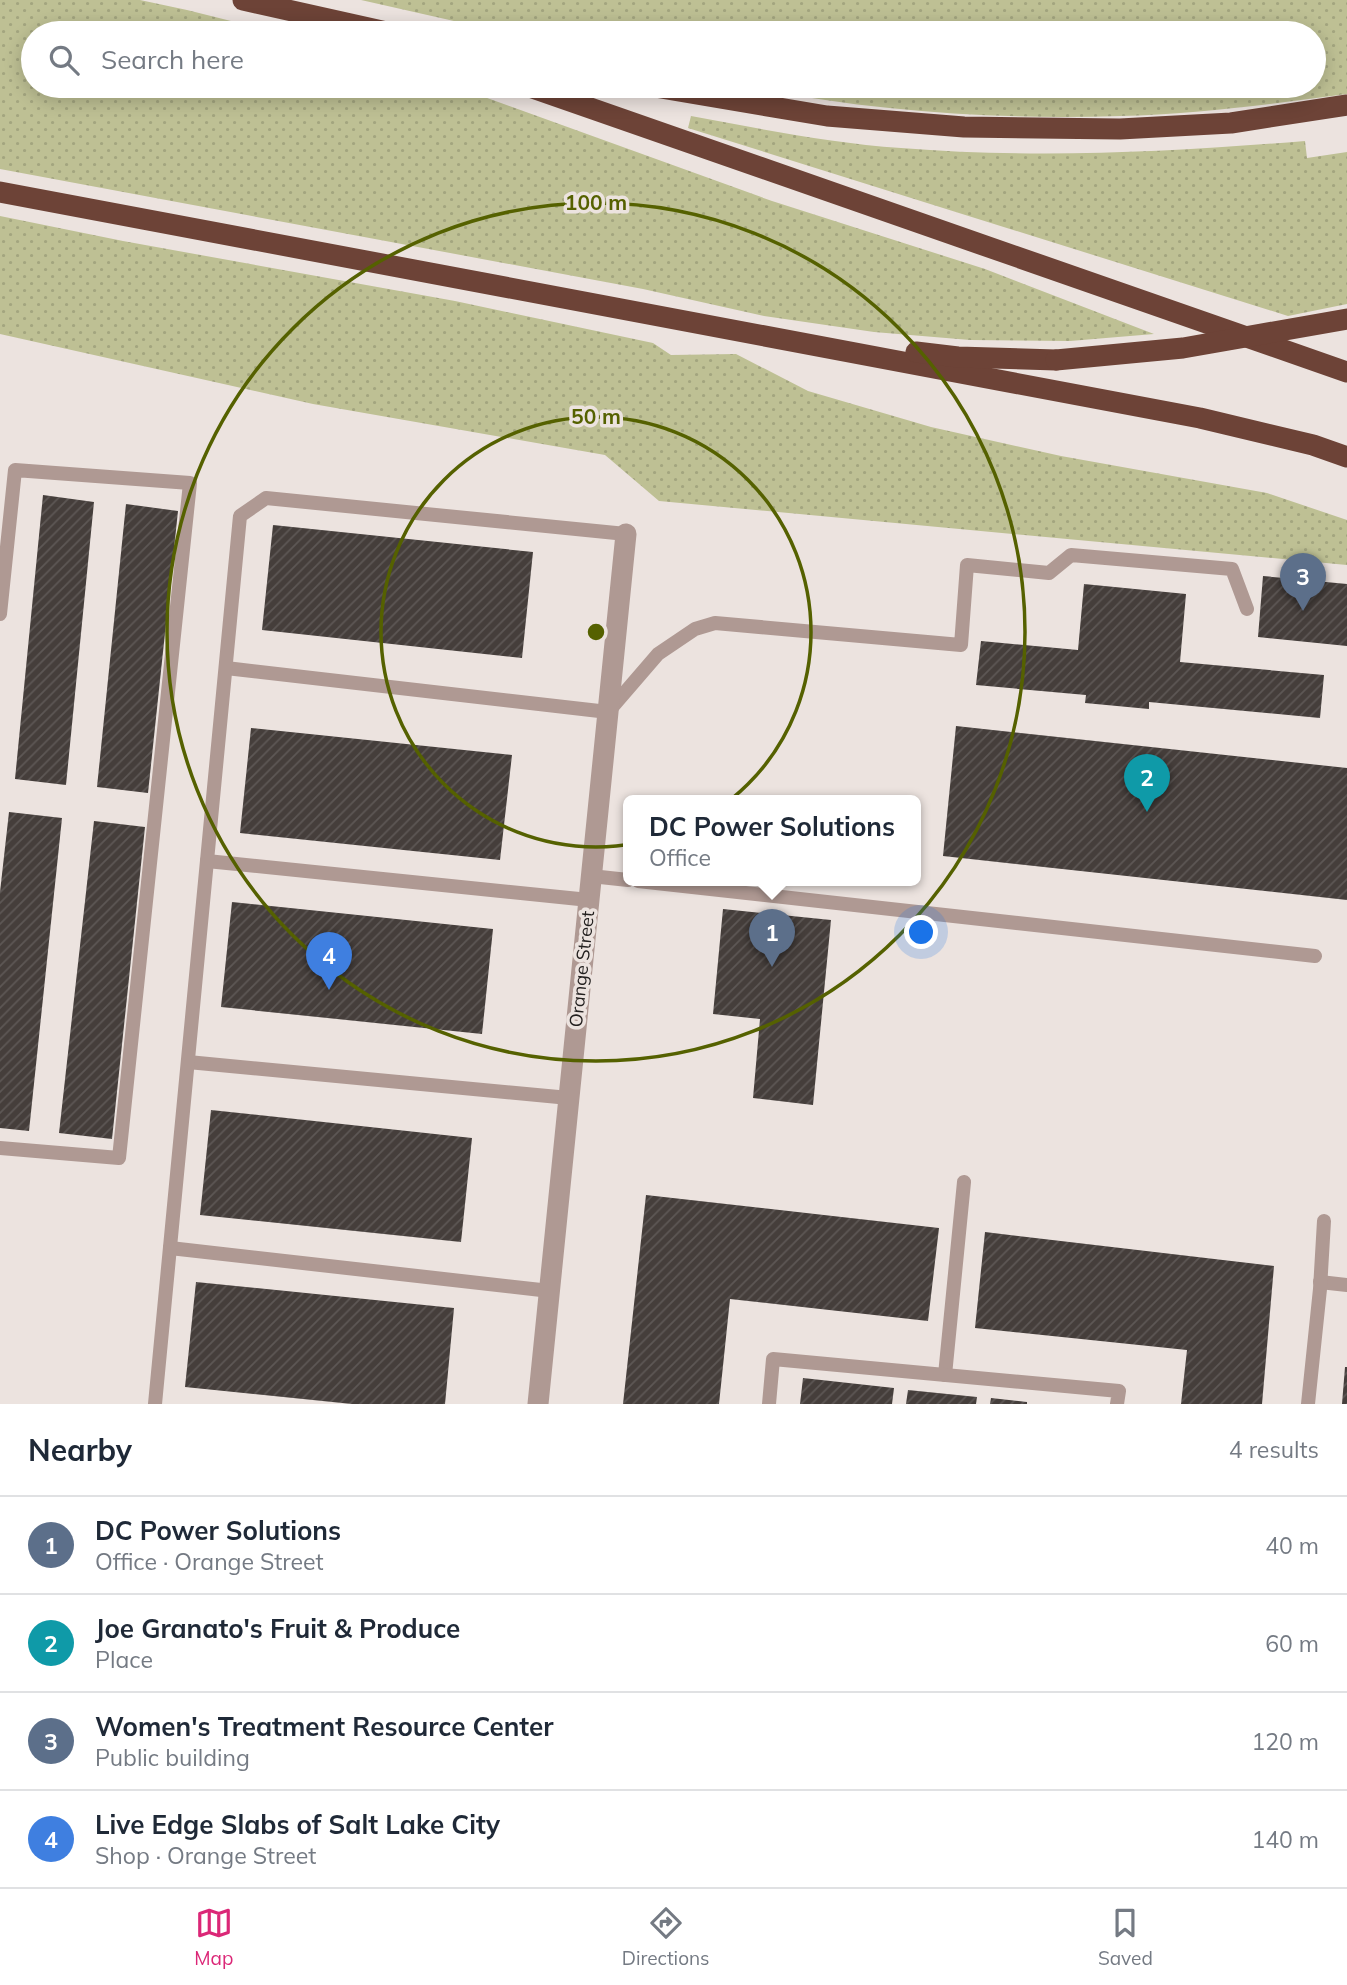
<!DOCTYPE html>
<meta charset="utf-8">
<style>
:root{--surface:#fff;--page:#f6f6f7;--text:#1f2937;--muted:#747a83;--line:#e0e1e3;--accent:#db2777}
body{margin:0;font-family:Mulish,sans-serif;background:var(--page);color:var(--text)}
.you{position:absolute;left:922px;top:933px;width:24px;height:24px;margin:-18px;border:5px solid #fff;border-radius:50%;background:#1a73e8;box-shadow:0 0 0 10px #1a73e833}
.badge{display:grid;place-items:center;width:46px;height:46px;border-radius:50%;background:var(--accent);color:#fff;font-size:23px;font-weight:700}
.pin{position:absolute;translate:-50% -58px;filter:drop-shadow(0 2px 4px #0008)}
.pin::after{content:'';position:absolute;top:37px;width:24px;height:21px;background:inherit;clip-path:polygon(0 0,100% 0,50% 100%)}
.popup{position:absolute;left:623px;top:795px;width:298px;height:91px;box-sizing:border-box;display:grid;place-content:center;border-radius:10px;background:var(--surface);filter:drop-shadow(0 2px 5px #0005);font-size:23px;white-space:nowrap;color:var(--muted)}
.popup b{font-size:26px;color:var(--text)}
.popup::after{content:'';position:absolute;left:50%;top:100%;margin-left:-14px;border:14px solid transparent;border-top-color:var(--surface)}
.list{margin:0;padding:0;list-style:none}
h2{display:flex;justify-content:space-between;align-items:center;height:91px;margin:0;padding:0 28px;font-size:30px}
h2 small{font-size:23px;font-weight:400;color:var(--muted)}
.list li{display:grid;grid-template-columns:46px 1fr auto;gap:21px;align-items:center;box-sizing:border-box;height:98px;padding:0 28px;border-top:2px solid var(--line)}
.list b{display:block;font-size:26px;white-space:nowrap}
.list p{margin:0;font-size:23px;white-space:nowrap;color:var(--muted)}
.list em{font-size:23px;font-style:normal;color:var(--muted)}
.icon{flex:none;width:38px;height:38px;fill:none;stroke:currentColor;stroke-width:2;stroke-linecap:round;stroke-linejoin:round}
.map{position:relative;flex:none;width:1347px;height:1404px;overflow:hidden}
.search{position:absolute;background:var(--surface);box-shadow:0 4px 18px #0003;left:21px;right:21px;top:21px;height:77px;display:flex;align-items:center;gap:18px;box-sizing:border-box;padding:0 24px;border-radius:38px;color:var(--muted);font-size:26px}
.sheet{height:483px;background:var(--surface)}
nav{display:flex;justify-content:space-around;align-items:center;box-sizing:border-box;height:98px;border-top:2px solid var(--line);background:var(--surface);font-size:19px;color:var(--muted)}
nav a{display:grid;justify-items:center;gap:4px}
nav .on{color:var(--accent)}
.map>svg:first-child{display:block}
</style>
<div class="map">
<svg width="1347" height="1404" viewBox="0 0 1347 1404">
<defs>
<pattern id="grass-dots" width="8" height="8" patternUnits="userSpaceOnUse" patternTransform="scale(1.75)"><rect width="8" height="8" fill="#bec094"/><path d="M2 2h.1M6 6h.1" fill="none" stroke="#a3a57f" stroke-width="1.8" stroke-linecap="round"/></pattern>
<pattern id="building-hatch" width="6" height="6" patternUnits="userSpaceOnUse" patternTransform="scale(1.75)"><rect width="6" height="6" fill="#453e3b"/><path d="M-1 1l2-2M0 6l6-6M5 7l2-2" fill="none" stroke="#5d5755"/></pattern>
</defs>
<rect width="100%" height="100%" fill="#ece3df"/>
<!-- grass -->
<g fill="url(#grass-dots)">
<polygon points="0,0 140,0 187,10 279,33 33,33 33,86 454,86 772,201 985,269 1154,334 1070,341 970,340 874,332 764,316 643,289 0,169"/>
<path d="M361 0H1347V94C1272 104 1196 114 1120 116 995 120 867 111 744 86H1314V33H507Z"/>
<path d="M691 116C761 129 830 143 901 148 1036 159 1170 152 1305 141L1307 158 1347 152V304L1288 316 688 128Z"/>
<polygon points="0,216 123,241 455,301 653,343 671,355 736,354 808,391 931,427 1061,456 1267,493 1347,520 1347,565 659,501 605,455 313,404 0,334"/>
</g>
<!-- building -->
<g fill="url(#building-hatch)">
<polygon points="43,495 94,502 66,785 15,779"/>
<polygon points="126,504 178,511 148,793 97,787"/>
<polygon points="273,525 533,552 522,658 262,630"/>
<polygon points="1263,576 1347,584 1347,646 1258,637"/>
<polygon points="1084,584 1186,594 1180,662 1324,675 1320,718 1149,702 1149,709 1085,703 1086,695 976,685 981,641 1078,650"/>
<polygon points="956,726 1347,768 1347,900 943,856"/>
<polygon points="251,728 512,755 500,860 240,833"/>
<polygon points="9,812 62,818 29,1131 0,1128 0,892"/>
<polygon points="94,821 145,827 112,1139 59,1133"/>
<polygon points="232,902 493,929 482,1034 221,1007"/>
<polygon points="723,909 831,920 813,1105 753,1098 760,1019 713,1014"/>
<polygon points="211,1110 472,1138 461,1242 200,1215"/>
<polygon points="646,1195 939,1228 928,1321 730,1299 719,1404 623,1404"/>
<polygon points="985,1232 1274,1266 1262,1404 1181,1404 1187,1350 975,1328"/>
<polygon points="196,1282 454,1308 445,1404 352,1404 185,1387"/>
<polygon points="1345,1367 1347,1367 1347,1404 1342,1404"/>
<polygon points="803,1378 894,1388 892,1404 800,1404"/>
<polygon points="908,1390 977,1397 976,1404 906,1404"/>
<polygon points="991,1398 1027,1402 1027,1404 990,1404"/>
</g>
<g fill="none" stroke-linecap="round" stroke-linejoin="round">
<!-- lane -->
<g stroke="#af9993" stroke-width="14">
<polyline points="0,614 15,470 190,483 119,1158 0,1148"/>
<polyline points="226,668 608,712 658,654 695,629 715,623 961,645 967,565 1049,573 1071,555 1232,569 1247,609"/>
<polyline points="207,861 589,900"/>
<polyline points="591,876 628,880"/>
<polyline points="638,881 1315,956"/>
<polyline points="188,1062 569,1098"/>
<polyline points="170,1248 550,1291"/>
<polyline points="1320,1282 1347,1285"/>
<polyline points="945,1375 964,1182"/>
<polyline points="155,1404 240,516 266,498 626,534"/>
<polyline points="769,1404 773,1359 1119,1391 1117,1404"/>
<polyline points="1308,1404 1320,1289 1324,1221"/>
</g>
<!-- street -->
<polyline stroke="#af9993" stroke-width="21" points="538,1404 626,534"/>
<!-- highway -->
<g stroke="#6d4337" stroke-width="21">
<polyline points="243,0 391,33"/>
<polyline points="527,86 1347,372"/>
<polyline points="649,86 827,116 964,127 1120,129 1231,123 1347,105"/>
<polyline points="0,192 1200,418 1313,445 1347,457"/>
<polyline points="916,352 958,357 1056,360"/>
</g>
<!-- highway-bridge -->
<polyline stroke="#6d4337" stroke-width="21" points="1056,360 1183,348 1347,319"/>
</g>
<!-- distance rings -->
<g fill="none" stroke="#556100" stroke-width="3.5">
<circle cx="596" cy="632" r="215"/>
<circle cx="596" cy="632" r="429"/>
</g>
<g text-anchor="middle" stroke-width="7" stroke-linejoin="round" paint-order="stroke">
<!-- street labels -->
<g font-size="18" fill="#23201f" stroke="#ece3df">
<text transform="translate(582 969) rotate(-84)" y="6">Orange Street</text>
</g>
</g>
<circle cx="596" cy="632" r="10" fill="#556100" stroke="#ece3df" stroke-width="3.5"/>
<g font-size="21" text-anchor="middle" font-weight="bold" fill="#556100" stroke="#ece3df" stroke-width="7" stroke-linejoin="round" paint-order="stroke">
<text x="596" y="210">100 m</text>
<text x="596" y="424">50 m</text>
</g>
</svg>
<div class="you"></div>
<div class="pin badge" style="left:772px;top:967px;background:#5c6f8a">1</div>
<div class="popup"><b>DC Power Solutions</b>Office</div>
<div class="pin badge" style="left:1147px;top:812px;background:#0f9aa8">2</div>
<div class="pin badge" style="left:1303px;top:611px;background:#5c6f8a">3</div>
<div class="pin badge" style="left:329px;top:990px;background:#3f7fe0">4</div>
<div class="search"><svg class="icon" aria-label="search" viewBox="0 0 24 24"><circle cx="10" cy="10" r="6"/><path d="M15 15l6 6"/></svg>Search here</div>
</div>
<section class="sheet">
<h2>Nearby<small>4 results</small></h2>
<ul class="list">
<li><span class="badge" style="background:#5c6f8a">1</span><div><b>DC Power Solutions</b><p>Office · Orange Street</p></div><em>40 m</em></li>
<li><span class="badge" style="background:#0f9aa8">2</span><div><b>Joe Granato's Fruit &amp; Produce</b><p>Place</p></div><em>60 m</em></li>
<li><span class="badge" style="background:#5c6f8a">3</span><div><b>Women's Treatment Resource Center</b><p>Public building</p></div><em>120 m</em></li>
<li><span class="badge" style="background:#3f7fe0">4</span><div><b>Live Edge Slabs of Salt Lake City</b><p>Shop · Orange Street</p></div><em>140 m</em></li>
</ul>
</section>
<nav>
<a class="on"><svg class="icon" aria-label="map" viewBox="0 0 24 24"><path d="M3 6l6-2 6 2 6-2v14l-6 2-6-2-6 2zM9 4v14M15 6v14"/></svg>Map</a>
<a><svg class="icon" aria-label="directions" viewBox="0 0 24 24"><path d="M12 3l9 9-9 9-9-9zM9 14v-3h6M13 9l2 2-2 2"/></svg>Directions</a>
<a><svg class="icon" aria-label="saved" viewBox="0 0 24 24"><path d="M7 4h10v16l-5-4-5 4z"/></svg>Saved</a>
</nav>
